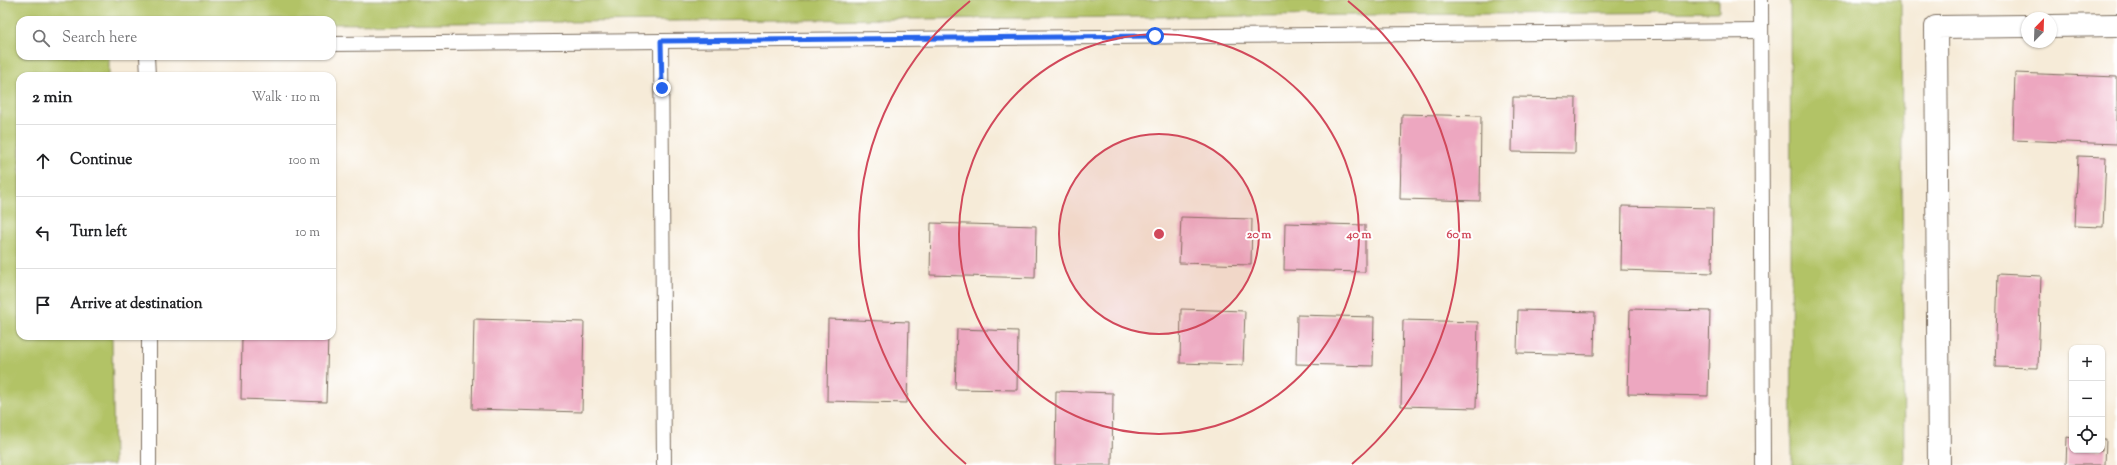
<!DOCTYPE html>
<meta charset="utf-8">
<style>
:root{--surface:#fff;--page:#f2f2f2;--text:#202124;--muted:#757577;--line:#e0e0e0}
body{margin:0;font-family:"Sorts Mill Goudy",serif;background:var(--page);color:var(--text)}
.controls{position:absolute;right:12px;bottom:12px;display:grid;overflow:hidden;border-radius:8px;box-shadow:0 1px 3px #0004}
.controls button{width:36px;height:36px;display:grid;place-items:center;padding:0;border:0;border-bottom:1px solid var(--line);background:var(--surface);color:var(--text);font:20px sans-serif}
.compass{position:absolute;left:2021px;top:12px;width:36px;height:36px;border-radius:50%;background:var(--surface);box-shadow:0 1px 3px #0004;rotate:23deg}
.stop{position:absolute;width:12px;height:12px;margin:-9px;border:3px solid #2563eb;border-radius:50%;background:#fff}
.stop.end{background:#2563eb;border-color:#fff;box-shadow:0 1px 4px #0008}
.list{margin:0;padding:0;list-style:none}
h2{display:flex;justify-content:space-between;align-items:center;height:52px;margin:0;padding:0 16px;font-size:17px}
h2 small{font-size:13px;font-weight:400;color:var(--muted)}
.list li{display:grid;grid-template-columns:26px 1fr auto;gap:12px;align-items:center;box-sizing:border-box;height:72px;padding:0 16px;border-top:1px solid var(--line)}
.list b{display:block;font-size:15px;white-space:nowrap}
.list em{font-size:13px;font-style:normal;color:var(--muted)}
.icon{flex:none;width:22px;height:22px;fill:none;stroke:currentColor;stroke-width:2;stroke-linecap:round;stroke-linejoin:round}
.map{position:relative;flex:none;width:2117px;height:465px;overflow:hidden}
.search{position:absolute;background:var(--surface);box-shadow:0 1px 3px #0004;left:16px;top:16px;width:320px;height:44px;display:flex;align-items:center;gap:10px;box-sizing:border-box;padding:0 14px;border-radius:12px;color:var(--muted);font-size:15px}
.panel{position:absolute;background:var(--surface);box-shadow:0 1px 3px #0004;left:16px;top:72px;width:320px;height:268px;border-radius:12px}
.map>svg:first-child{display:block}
</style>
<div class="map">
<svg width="2117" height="465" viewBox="0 0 2117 465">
<rect width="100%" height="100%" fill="#fff"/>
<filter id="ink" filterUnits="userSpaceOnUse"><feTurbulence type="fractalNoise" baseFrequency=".025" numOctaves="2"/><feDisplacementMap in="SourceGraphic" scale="8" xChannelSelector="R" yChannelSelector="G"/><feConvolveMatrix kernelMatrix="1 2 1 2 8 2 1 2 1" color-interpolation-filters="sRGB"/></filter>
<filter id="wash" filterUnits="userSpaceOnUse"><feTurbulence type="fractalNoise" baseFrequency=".012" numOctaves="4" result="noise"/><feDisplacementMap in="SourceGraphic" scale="16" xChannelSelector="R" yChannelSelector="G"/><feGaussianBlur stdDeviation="0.9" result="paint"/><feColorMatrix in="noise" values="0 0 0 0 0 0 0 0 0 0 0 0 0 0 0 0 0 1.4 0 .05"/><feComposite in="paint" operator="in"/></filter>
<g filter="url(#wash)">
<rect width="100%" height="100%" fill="#f6ebd8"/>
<!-- green -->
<g fill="#b2c366" stroke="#767642">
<polygon points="0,0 1719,0 1719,12 332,24 332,20 20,20 20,56 109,56 109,76 20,76 20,336 112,336 114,465 0,465"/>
<polygon points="1790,0 1901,0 1904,465 1792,465"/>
</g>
<g id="blocks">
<!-- building -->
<g fill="#eda7c0">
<polygon points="2015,73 2117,77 2117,144 2013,140"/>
<polygon points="1513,97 1576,98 1575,153 1512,152"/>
<polygon points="1402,114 1481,116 1480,201 1400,199"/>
<polygon points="2078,156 2106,157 2103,227 2075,226"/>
<polygon points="1622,206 1713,208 1712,273 1621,270"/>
<polygon points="1181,217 1252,219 1251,265 1179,263"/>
<polygon points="931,223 1036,226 1035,278 930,275"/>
<polygon points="1285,223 1365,225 1365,272 1284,270"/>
<polygon points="1998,274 2041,276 2038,368 1995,367"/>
<polygon points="1181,309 1245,311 1243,365 1180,363"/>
<polygon points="1630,309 1710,311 1708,396 1628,394"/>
<polygon points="1518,310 1595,312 1594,355 1517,353"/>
<polygon points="1297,315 1374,317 1373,366 1296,364"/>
<polygon points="474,319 584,322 582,412 472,409"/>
<polygon points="828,319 909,322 907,403 827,401"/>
<polygon points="1403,320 1478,322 1476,408 1401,406"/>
<polygon points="957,329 1018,331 1017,390 955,389"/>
<polygon points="242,336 328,336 326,402 241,399"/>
<polygon points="1056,391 1113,393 1112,465 1055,465"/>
<polygon points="2067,437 2072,438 2072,450 2102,450 2102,439 2106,439 2105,465 2066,465"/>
</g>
</g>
</g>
<g filter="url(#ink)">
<use href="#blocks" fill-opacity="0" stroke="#7c6e5f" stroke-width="1"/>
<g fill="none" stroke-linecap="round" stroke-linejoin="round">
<!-- lane casing -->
<g stroke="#7c6e5f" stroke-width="16">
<g id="lane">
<polyline points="1761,0 1763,465"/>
<polyline points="661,41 664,465"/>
<polyline points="332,44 1761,31"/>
<polyline points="147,56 148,76"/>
<polyline points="149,336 149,465"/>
</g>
</g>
<!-- street casing -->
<g stroke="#7c6e5f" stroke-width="24">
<g id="street">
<polyline points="2051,26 2117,25"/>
<polyline points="1939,465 1936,27 2027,26"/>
</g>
</g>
<!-- lane -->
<use href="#lane" stroke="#fff" stroke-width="14"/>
<!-- street -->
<use href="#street" stroke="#fff" stroke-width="22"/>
</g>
</g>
<g fill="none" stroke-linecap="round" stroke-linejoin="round" filter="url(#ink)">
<!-- route -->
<polyline stroke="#2563eb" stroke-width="5" points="662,88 661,41 1155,36"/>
</g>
<!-- distance rings -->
<circle cx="1159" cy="234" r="100" fill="#d1495b" fill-opacity=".12"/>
<g fill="none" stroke="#d1495b" stroke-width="2">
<circle cx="1159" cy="234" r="100"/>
<circle cx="1159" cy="234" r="200"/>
<path d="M966 464A300 300 0 0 1 970 1M1348 1A300 300 0 0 1 1352 464"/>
</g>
<circle cx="1159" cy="234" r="6" fill="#d1495b" stroke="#fff" stroke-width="2"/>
<g font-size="12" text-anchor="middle" font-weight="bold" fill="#d1495b" stroke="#fff" stroke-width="4" stroke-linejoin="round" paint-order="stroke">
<text x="1259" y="238">20 m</text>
<text x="1359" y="238">40 m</text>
<text x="1459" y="238">60 m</text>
</g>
</svg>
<div class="controls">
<button>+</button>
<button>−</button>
<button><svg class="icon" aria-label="locate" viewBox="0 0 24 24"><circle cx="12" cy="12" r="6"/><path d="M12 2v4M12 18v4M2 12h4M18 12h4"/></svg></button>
</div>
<svg class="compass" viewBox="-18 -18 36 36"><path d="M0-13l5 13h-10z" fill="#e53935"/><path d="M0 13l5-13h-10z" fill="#757577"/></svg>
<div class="stop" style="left:1155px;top:36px"></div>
<div class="stop end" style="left:662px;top:88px"></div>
<div class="search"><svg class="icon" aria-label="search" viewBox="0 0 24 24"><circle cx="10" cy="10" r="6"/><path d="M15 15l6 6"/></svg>Search here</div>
<section class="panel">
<h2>2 min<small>Walk · 110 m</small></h2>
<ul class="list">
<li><svg class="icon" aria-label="ahead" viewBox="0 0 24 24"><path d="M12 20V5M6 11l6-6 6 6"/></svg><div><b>Continue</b></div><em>100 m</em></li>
<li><svg class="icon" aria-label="left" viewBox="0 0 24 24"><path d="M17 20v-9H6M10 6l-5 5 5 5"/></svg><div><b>Turn left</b></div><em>10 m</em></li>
<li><svg class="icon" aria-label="arrive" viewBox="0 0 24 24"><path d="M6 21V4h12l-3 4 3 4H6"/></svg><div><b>Arrive at destination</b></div></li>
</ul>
</section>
</div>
